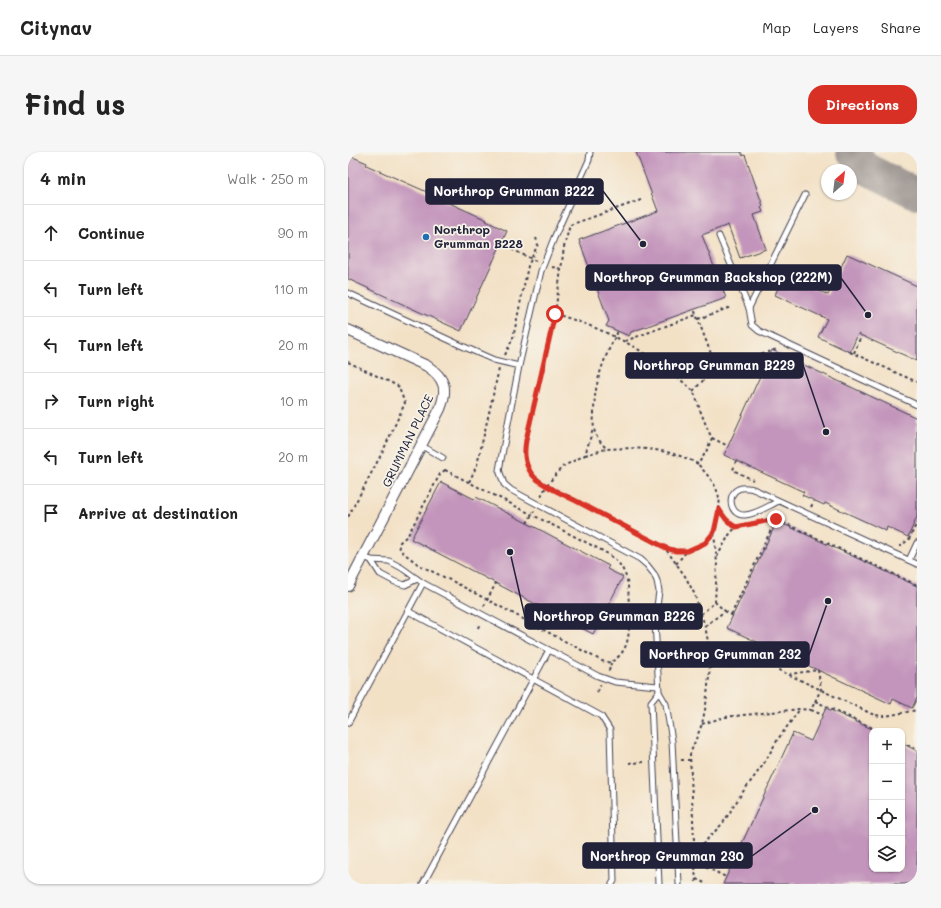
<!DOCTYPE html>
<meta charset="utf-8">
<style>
:root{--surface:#fff;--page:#f6f6f6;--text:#222;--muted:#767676;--line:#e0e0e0;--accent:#d93025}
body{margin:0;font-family:Mali,sans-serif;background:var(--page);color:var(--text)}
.controls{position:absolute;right:12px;bottom:12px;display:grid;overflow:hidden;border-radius:8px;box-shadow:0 1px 3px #0004}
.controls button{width:36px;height:36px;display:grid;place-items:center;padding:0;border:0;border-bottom:1px solid var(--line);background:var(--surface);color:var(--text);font:20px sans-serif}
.compass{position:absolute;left:473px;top:12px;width:36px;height:36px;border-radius:50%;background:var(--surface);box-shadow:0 1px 3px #0004;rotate:28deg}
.stop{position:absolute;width:12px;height:12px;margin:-9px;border:3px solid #d93025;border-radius:50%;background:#fff}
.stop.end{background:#d93025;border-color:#fff;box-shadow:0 1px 4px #0008}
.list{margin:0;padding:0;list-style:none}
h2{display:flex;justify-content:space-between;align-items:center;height:52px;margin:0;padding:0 16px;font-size:17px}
h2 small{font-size:13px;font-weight:400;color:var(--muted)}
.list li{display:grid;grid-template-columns:26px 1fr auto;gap:12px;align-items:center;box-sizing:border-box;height:56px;padding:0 16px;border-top:1px solid var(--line)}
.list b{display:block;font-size:15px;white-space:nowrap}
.list em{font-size:13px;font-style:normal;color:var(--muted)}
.icon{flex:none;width:22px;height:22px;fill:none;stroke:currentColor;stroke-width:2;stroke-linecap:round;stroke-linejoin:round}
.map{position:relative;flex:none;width:569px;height:732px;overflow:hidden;border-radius:16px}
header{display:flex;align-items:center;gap:24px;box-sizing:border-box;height:56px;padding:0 20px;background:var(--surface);border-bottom:1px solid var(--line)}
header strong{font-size:19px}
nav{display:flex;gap:22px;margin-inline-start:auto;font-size:14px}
.intro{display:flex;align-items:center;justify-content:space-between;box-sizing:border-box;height:96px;padding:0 24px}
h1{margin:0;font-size:28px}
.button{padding:10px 18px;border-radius:16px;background:var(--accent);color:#fff;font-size:14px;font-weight:700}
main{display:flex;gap:24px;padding:0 24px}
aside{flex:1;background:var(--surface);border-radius:16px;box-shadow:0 1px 3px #0004}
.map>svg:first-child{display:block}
</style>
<header>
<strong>Citynav</strong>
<nav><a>Map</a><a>Layers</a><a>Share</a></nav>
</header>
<div class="intro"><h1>Find us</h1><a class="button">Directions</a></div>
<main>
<aside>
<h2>4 min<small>Walk · 250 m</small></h2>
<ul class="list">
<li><svg class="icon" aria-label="ahead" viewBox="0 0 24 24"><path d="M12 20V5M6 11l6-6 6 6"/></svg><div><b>Continue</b></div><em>90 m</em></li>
<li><svg class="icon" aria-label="left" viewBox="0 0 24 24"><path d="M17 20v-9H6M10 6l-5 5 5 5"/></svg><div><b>Turn left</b></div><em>110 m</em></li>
<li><svg class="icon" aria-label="left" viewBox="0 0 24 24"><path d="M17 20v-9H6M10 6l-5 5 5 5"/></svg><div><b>Turn left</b></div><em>20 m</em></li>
<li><svg class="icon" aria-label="right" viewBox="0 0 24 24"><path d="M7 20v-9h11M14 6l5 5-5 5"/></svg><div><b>Turn right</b></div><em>10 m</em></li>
<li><svg class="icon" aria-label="left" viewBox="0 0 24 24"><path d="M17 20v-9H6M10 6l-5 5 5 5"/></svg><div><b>Turn left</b></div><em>20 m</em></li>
<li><svg class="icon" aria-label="arrive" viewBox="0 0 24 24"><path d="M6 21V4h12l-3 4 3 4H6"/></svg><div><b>Arrive at destination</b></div></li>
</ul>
</aside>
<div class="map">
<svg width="569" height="732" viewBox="0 0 569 732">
<rect width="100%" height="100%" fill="#f7f3e8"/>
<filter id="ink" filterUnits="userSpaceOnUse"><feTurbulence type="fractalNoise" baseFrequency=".025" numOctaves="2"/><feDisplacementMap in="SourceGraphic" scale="8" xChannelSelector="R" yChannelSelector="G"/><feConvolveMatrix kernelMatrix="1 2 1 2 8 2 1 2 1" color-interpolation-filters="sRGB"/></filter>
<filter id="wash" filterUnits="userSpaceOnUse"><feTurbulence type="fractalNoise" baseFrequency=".012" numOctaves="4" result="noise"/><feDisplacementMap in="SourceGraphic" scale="16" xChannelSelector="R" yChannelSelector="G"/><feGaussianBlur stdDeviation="0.9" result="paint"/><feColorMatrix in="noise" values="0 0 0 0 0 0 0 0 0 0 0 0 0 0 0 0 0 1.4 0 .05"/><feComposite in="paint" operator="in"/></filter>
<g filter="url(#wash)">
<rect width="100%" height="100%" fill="#f3e1c6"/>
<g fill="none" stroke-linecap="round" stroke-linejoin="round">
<!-- taxiway -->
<polyline stroke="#8a8280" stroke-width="32" points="504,0 519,17 569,42"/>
</g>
<g id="blocks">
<!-- building -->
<g fill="#c395bc">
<polygon points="288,0 393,0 395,4 397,3 415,54 413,55 415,60 406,63 418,97 392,106 380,73 354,83 378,146 283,180 281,184 258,174 261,169 231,88 310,59"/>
<polygon points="0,3 19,11 18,13 79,40 79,41 139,68 138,69 159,79 113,179 0,127"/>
<polygon points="499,102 569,134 569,209 510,182 502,200 470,185 479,167 427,143 436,122 480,143"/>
<polygon points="424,198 569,266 569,365 560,385 539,375 538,379 477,351 476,353 454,343 456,340 376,303"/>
<polygon points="93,330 126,347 128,345 179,371 261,414 259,417 275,425 245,482 63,387"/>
<polygon points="429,369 569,434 569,546 564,556 545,547 543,552 379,476"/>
<polygon points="478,556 524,577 524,717 554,717 554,591 569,599 569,732 375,732 445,581 463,589"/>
</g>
</g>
</g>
<g filter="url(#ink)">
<use href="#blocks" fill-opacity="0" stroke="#413f50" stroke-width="1"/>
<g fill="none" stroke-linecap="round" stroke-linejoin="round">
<!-- service casing -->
<g stroke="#413f50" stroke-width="7">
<g id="service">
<polyline points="242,0 241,8 206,86 193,119 171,214 151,318 156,332 163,338 292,407 299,413 306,422 309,429 311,439 307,470 311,540 318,552 324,589 331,732"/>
<polyline points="371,84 401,156 404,173 411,179 569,253"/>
<polyline points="0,141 112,193 146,208 171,214"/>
<polyline points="401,156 457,43"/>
<polyline points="74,294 95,306"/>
<path d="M431 349C420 354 409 362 397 363 378 364 378 332 400 336 404 336 410 339 414 341L569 412"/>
<polyline points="16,405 23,408 41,409 54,416 75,431 201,498 75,732"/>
<polyline points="23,408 32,422 47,430 57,433 69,427"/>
<polyline points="561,408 569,391"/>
<polyline points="60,459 253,564 262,578 266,729 264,732"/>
<polyline points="201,498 250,524 267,530 310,534"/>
<polyline points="0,571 75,431"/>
<polyline points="311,732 303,550 311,540"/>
</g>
</g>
<!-- minor casing -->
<g stroke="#413f50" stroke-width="12">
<path id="minor" d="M0 178 79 214C97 226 100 237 92 257L0 434"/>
</g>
<!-- path -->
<g stroke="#413f50" stroke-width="2" stroke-dasharray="3 3" stroke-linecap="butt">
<path d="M293 48 222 73 216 95 207 162 176 299C178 313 181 320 192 329L317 396 337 424 346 441 357 474 363 505 358 553 354 572 342 602 348 732"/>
<polyline points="153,92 188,109"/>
<polyline points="204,115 213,117"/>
<path d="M207 162C249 174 289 193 323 220 330 226 338 232 344 238 348 243 350 252 352 258 356 268 359 277 364 286L358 300 350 312C321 296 290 295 259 297 253 291 247 285 246 276 245 271 246 265 246 261 246 230 256 206 270 179"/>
<polyline points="350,167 383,155"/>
<polyline points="277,189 348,163"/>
<polyline points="502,200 569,230"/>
<polyline points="506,201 513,184"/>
<polyline points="157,203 165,186 180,114 190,92 188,86"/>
<polyline points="0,210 50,234 57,251 35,299 0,365"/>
<polyline points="368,215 376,216 429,197"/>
<polyline points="345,239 368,215 346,157"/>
<polyline points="364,286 380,294"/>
<polyline points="237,303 258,297"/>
<polyline points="388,309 385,318 405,328"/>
<path d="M97 318 255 399C263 404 271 409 275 418 282 430 280 444 281 457 281 474 283 492 271 504 264 511 260 512 252 508L108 431 71 413 53 399 51 394 52 390 60 383 92 322Z"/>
<polyline points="121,330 129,313 151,217"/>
<polyline points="193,344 199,333 214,315 237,303 245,277"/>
<polyline points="463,355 466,349"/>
<path d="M372 358C376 366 380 371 388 375"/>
<polyline points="179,371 186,359"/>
<polyline points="551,394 553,394 561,387 569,371"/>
<path d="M318 396C336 402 358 398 366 379 368 375 368 371 369 367 371 359 373 350 370 342 367 330 358 322 350 312"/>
<polyline points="369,405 381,383 388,375 428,367"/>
<polyline points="328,412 339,399"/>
<polyline points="136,454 148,431"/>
<polyline points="377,459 385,464"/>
<polyline points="353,462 367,450 369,411 366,381"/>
<polyline points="383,463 428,367 569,433"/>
<polyline points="357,474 377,459 367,450"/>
<polyline points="130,476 132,471"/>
<polyline points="363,505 387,499 397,502 524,562 532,564 538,564 569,558"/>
<polyline points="261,519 263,511"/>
<polyline points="249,540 253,533"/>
<polyline points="467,549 531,579"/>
<polyline points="463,558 475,563"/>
<polyline points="354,572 377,565 452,557 463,558 473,537 470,518 442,522"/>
<polyline points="554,590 569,597"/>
<polyline points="333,608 342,608"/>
<polyline points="281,611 298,610"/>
<polyline points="346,701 375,671 394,641 415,613 430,587 452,557"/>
<polyline points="347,710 378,725"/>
<polyline points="348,727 359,732"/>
</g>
<!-- service -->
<use href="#service" stroke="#fff" stroke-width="5"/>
<!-- minor -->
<use href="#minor" stroke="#fff" stroke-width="10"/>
</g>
</g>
<g fill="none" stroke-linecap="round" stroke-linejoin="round" filter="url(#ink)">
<!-- route -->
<path stroke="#d93025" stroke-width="5" d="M207 162 178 288C176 300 176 310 183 321 191 333 219 344 232 351 261 366 289 381 318 396L328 399H339L357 391 366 380 371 357C376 365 380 371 388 375L428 367"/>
</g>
<!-- markers -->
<circle fill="#1f6fb2" stroke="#f7f3e8" stroke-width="1.5" cx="78" cy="85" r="4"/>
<g text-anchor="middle" stroke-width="3.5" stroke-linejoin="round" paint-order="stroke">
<!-- poi labels -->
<g font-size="12" font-weight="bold" fill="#22223b" stroke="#f7f3e8" text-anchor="start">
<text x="86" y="82">Northrop<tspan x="86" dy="14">Grumman B228</tspan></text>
</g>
<!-- street labels -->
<g font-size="12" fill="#22223b" stroke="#f7f3e8">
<text transform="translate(60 289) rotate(-64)" y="4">GRUMMAN PLACE</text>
</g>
</g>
<!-- callouts -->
<path fill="none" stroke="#22223b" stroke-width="1.5" d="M295 92L255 39M520 163L493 126M478 280L455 213M162 400L177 465M480 449L461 503M467 658L404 704"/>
<g fill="#22223b" stroke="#f7f3e8" stroke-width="1.5">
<circle cx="295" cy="92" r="4"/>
<circle cx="520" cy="163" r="4"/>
<circle cx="478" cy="280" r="4"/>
<circle cx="162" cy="400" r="4"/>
<circle cx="480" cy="449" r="4"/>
<circle cx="467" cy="658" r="4"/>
</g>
<g fill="#22223b" stroke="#22223b" stroke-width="1.5">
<rect x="78" y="27" width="177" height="25" rx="4"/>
<rect x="238" y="113" width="255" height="25" rx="4"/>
<rect x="278" y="201" width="177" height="25" rx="4"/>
<rect x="177" y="452" width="177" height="25" rx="4"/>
<rect x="293" y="490" width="168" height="25" rx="4"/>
<rect x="235" y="691" width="169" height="25" rx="4"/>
</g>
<g font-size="13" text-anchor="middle" font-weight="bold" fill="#fff">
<text x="166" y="44">Northrop Grumman B222</text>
<text x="365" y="130">Northrop Grumman Backshop (222M)</text>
<text x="366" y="218">Northrop Grumman B229</text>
<text x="266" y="469">Northrop Grumman B226</text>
<text x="377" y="507">Northrop Grumman 232</text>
<text x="319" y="709">Northrop Grumman 230</text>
</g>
</svg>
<div class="controls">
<button>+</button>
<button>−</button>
<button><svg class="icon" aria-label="locate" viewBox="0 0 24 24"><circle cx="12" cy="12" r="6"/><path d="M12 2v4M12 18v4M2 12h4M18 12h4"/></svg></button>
<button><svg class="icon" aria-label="layers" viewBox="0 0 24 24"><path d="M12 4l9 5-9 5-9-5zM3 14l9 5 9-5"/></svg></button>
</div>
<svg class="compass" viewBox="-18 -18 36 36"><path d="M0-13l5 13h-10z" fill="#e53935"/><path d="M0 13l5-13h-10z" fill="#767676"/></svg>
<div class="stop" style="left:207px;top:162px"></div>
<div class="stop end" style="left:428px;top:367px"></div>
</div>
</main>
